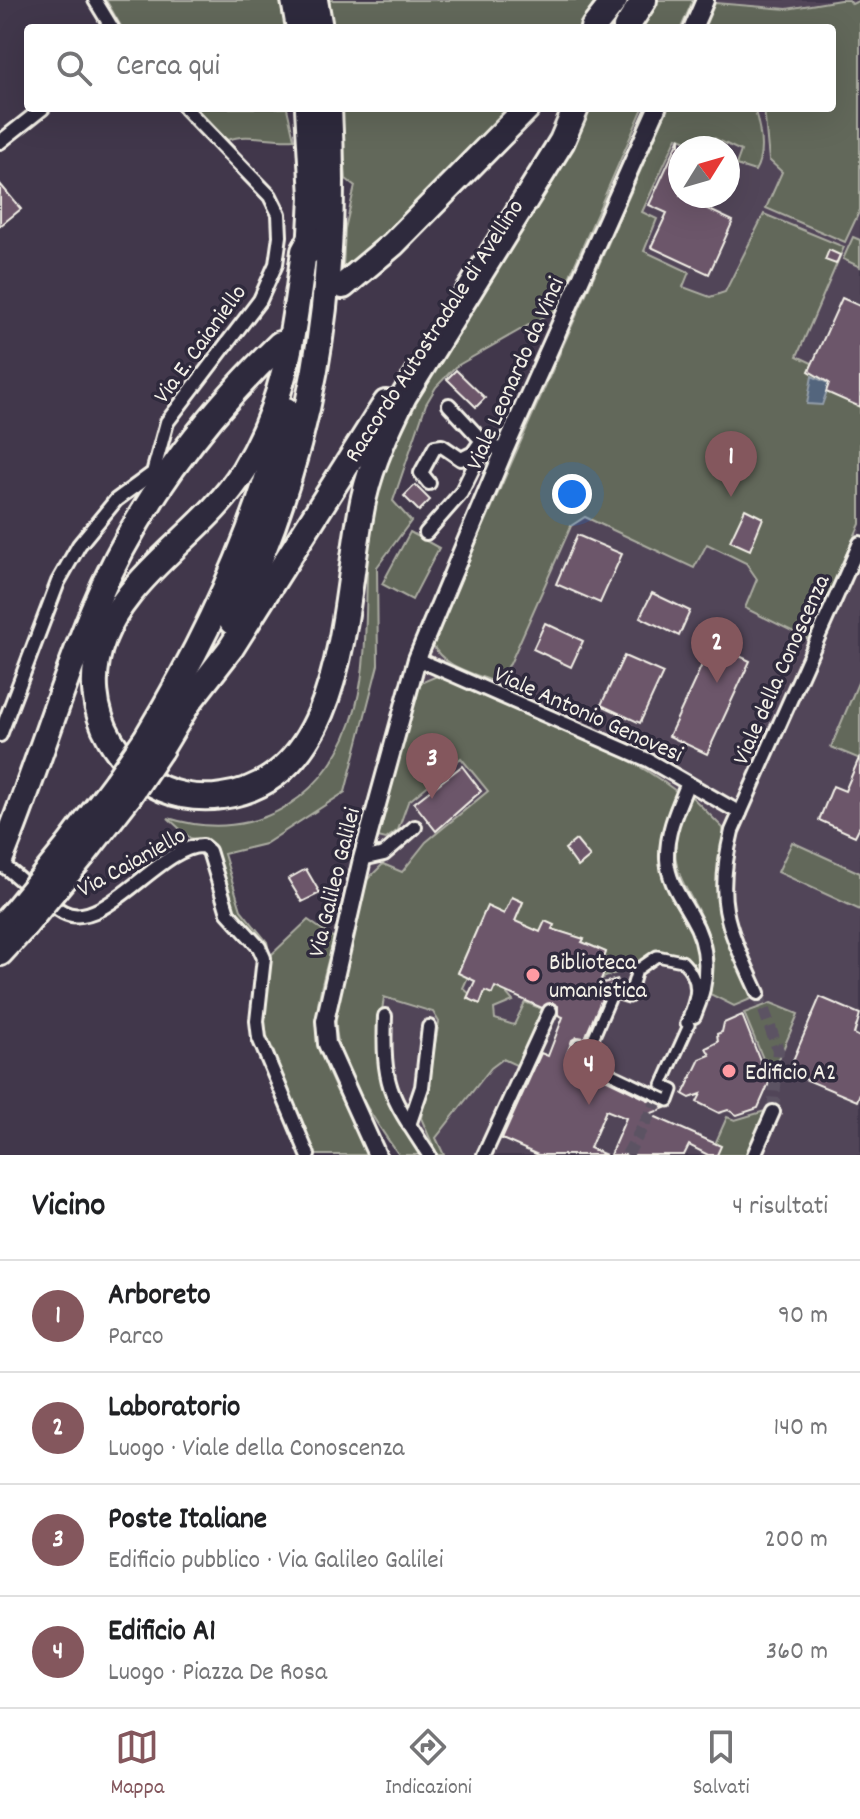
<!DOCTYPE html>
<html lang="it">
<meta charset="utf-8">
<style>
:root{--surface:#fff;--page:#f6f6f6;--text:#202124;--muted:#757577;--line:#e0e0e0;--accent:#84575d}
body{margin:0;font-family:Dekko,sans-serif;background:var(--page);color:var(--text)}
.compass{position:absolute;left:668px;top:136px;width:72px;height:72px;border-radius:50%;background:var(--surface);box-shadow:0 8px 32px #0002;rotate:53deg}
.you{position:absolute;left:572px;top:494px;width:28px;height:28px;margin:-20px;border:6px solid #fff;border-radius:50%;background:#1a73e8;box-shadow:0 0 0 12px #1a73e833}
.badge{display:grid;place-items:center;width:52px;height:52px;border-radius:50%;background:var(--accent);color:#fff;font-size:26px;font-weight:700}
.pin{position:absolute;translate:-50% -66px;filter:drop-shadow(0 2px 4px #0008)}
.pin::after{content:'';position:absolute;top:42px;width:28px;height:24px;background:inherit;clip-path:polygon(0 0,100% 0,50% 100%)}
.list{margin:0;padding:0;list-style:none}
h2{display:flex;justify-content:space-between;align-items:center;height:104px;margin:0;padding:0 32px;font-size:34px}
h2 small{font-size:26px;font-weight:400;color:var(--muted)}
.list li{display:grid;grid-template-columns:52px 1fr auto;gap:24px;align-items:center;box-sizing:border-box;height:112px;padding:0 32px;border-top:2px solid var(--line)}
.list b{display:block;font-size:30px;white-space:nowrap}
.list p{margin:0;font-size:26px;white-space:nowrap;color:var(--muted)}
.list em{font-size:26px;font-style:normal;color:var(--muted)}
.icon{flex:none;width:44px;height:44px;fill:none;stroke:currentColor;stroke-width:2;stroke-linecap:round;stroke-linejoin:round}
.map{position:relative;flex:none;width:860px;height:1155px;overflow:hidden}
.search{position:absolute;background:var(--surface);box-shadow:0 8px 32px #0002;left:24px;right:24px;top:24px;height:88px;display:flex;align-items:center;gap:20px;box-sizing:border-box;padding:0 28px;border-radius:8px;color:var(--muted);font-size:30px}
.sheet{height:552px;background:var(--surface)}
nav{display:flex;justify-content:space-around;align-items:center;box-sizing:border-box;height:112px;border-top:2px solid var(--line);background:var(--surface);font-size:22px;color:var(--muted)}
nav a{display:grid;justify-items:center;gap:4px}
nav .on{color:var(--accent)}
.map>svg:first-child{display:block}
</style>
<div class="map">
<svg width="860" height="1155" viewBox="0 0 860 1155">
<rect width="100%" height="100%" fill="#41374b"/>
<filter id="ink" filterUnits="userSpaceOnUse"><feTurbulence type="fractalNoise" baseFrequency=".0125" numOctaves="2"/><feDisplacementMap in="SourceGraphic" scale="16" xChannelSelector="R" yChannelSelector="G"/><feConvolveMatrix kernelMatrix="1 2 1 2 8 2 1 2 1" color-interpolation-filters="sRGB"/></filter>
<g filter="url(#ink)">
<!-- built -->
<path fill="#514458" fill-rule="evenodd" d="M717 0H860V1155H399L378 1126 364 1100 337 1040 336 1025 367 880 432 643 668 108H832V28H704ZM680 148H728V196H680Z"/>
<!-- green -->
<g fill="#62685a" stroke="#abaca1" stroke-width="2">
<polygon points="106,0 281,0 286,28 122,28"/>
<polygon points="326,0 596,0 578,28 331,28"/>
<polygon points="651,0 693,0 681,28 633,28"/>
<polygon points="840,0 849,0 852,4 860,0 860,210 845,242 766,208 782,172 769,160 764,108 832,108 832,28 704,28 715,3 787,9"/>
<path d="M193 108H287L294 139C270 141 248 132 227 140Z"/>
<polygon points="341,108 514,108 364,257 343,269 345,229 355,186 346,179"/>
<path d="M584 108H643L555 310 455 367 436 387 426 404 393 501 411 521 377 567 378 665 345 792 265 844 224 854 241 910 267 942 270 956 308 920 334 938C327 967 315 1000 317 1030 319 1067 353 1120 370 1155H315L264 1044 265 946 233 913 212 847 206 841 190 838 168 818C258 846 333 795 356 706 372 644 362 570 372 506 377 474 392 444 405 415Z"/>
<path d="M668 108H754C760 127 766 153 755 171L736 165 741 151 714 138 704 148 677 137 642 212 657 219 644 251 689 272 683 287 710 297 725 292 764 214 844 247 797 356 860 386V524L808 639 745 608 757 579 746 563 707 544 694 568 585 517 571 526 510 664 495 682C473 673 442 667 432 643Z"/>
<polygon points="853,237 860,240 860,267 843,259"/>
<polygon points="410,532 439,548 412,600 382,584"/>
<path d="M437 676C518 710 606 738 676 791 680 818 658 847 664 876 671 909 717 943 696 979L691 969 657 956C637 969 622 969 601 979L609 961 604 958 606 952 590 945 580 946 583 939 552 929 554 925 534 946 515 921 523 902 512 897 504 914 487 907 458 972 468 977 463 988 480 1003 485 991 499 977 512 983 507 994 513 1001 494 1009 495 1019 514 1025 525 1002 542 1009 518 1066 503 1059 491 1068 436 1138 444 1155H437L421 1118 439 1022 433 1012 384 997C372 1070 386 1095 423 1155H399C376 1124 336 1063 336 1024 336 979 356 923 367 880L383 864 402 872 426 842 488 791 461 758 408 802 398 830 386 839 378 837 418 684Z"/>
<polygon points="860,678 860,759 831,747"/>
<path d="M691 796 723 828 725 840 718 890 727 936 753 998 734 1006 710 994C713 975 715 957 709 938 697 893 664 878 679 825 682 815 684 805 691 796Z"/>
<polygon points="792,842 860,873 860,910 778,872"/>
<polygon points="771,1003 798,1014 771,1078 744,1013"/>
<polygon points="765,1111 749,1155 717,1155 715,1144 727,1117 735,1120"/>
</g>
<!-- water -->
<polygon fill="#52657d" stroke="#939da8" stroke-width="2" points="812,376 860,397 827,391 822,405 807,404"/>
<!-- building -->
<g fill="#6c566b" stroke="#f4f1e8" stroke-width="2">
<polygon points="680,138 680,196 703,196 699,205 733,221 709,274 651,247 667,213 649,205"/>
<polygon points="0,184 21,209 0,226"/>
<polygon points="829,250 840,255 836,264 825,260"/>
<polygon points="842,298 860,306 860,407 826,392 829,383 809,371"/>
<polygon points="456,370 485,398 476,407 447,379"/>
<polygon points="415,485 430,500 419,511 404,496"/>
<polygon points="745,509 763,518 750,550 730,541"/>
<polygon points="577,535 622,554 600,603 556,584"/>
<polygon points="652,593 690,611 679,636 640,617"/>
<polygon points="545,623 583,641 571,667 533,649"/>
<polygon points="712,643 750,661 707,754 669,736"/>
<polygon points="624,656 663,673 640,723 601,705"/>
<polygon points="860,756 860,826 855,836 819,820 833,786 845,791"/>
<polygon points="462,766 481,791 436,831 414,803"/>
<polygon points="576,840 590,857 578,867 565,849"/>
<polygon points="306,869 320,893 302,902 288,879"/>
<polygon points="512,897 523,902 515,921 540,932 545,921 554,925 552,929 584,939 582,942 606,952 604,958 609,961 599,984 618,979 606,989 585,1038 577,1037 572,1040 567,1054 568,1061 665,1108 649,1114 721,1146 717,1155 708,1155 689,1145 684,1155 610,1155 626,1118 606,1110 590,1148 606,1155 538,1155 502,1139 541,1053 548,1056 563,1017 558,1015 558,1006 553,1003 542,1008 495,987 492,994 485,991 480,1004 467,998 475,981 458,973 487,906 504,914"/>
<polygon points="820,997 860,1014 854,1034 860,1037 860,1093 857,1101 788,1072"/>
<polygon points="742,1015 769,1083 758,1108 737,1115 728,1110 719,1113 697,1102 701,1094 690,1098 683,1094 700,1059 710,1055 706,1048 718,1042 717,1034 722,1032 724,1023"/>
</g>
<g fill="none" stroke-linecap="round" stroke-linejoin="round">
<!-- minor-tunnel -->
<g stroke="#5c5363" stroke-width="12" stroke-dasharray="12 6" stroke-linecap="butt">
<polyline points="758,993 778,1050 773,1112"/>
<polyline points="627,1155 664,1089"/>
</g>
<!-- pedestrian casing -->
<g stroke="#f4f1e8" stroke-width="15">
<path id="pedestrian" d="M657 956 682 961C703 981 696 999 686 1023L689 1025 662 1085 673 1090 669 1101 574 1056 579 1044 589 1048 613 992 629 997 637 970Z"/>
</g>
<!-- minor casing -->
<g stroke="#f4f1e8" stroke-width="18">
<g id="minor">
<polyline points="95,0 112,28"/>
<polyline points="0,142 43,108"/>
<polyline points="449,405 485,444"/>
<polyline points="429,483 421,473 435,447 442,446 461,459 473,453 480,443"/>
<polyline points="426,533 461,493 485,444 504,451"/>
<polyline points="417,659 648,760 740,813"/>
<polyline points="0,735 58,582 79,545 116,500 153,473 167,422 260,300 276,264 280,236 279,214 270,196 185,108"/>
<path d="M688 783C678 807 666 832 667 859 668 881 681 898 691 916 711 949 709 982 694 1016"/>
<polyline points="362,859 384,854 415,827"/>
<path d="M0 863C20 878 41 900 63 912 104 934 161 844 203 846L209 851 228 913 259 947 264 958 257 1021 259 1038 308 1155"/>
<path d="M758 993C728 927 714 904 732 831L860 543"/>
<path d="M385 1016C382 1088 391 1097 429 1155"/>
<polyline points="409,1125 422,1087 429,1027"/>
<polyline points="484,1155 550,1011"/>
<polyline points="754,1155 773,1112"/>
</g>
</g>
<!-- tertiary casing -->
<g stroke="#f4f1e8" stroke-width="22">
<g id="tertiary">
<polyline points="693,28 705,0"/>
<polyline points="377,1155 327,1044 325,1021 362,859 417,659 504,451 657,108"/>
</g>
</g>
<!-- motorway casing -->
<g stroke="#f4f1e8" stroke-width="30">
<g id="motorway">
<polyline points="294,0 299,28"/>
<polyline points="315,0 320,28"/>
<polyline points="593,28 615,0"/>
<polyline points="626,28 644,0"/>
<polyline points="308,108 313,197 310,251"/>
<path d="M311 238 304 251C293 332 287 398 244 470 213 520 164 550 129 595 79 657 83 731 147 780 167 795 198 800 222 796 351 778 342 594 364 497 372 462 388 428 404 396L562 141 576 108"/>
<polyline points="343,286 393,244 527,108"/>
<path d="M232 622C313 454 339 293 329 108"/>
<polyline points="189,702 231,648 386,403"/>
<path d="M147 737C208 636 259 526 286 410"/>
<polyline points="160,750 196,690"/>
<polyline points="68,846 116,782"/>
<polyline points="83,855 129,796"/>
<path d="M0 860C34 778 59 692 93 610 134 510 202 419 280 344"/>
<polyline points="0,928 15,911"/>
<polyline points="0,953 24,927"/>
</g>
</g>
<!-- pedestrian -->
<use href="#pedestrian" stroke="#2f2a3d" stroke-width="9"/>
<!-- minor -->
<use href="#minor" stroke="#2f2a3d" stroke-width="12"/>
<!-- tertiary -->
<use href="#tertiary" stroke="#2f2a3d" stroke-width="16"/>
<!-- motorway -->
<use href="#motorway" stroke="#2f2a3d" stroke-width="24"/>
<!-- motorway-bridge casing -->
<g stroke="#f4f1e8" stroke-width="30" stroke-linecap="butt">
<g id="motorway-bridge">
<polyline points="116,782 147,737"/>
<polyline points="129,796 160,750"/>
<polyline points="15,911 68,846"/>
<polyline points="24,927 83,855"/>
</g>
</g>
<!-- motorway-bridge -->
<use href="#motorway-bridge" stroke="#2f2a3d" stroke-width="24"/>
</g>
</g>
<!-- markers -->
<g fill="#ff9aa2" stroke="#2f2a3d" stroke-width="3">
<circle cx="533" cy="975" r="8"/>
<circle cx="729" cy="1071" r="8"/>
</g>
<g text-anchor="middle" stroke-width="7" stroke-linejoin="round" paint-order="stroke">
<!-- street labels -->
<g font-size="24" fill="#f4f1e8" stroke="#2f2a3d">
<text transform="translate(433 330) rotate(-57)" y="8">Raccordo Autostradale di Avellino</text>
<text transform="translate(199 343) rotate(-54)" y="8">Via E. Caianiello</text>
<text transform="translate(514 373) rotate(-66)" y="8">Viale Leonardo da Vinci</text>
<text transform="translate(780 669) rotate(-66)" y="8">Viale della Conoscenza</text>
<text transform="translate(589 713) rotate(24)" y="8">Viale Antonio Genovesi</text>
<text transform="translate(131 861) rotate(-29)" y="8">Via Caianiello</text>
<text transform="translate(333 882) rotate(-76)" y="8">Via Galileo Galilei</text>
</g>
<!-- poi labels -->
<g font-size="24" fill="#f4f1e8" stroke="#2f2a3d" text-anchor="start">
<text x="549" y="969">Biblioteca<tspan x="549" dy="28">umanistica</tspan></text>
<text x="745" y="1079">Edificio A2</text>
</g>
</g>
</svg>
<svg class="compass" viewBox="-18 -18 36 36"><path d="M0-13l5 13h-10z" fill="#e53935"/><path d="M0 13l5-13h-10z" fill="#757577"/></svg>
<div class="you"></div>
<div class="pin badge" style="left:731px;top:497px">1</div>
<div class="pin badge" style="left:717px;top:683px">2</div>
<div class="pin badge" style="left:432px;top:799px">3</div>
<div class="pin badge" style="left:589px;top:1105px">4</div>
<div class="search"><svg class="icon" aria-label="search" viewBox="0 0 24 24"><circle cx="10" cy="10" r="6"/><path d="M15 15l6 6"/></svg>Cerca qui</div>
</div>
<section class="sheet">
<h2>Vicino<small>4 risultati</small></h2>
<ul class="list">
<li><span class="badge">1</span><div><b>Arboreto</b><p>Parco</p></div><em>90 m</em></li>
<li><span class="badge">2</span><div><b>Laboratorio</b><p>Luogo · Viale della Conoscenza</p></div><em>140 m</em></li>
<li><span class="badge">3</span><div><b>Poste Italiane</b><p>Edificio pubblico · Via Galileo Galilei</p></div><em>200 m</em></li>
<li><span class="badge">4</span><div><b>Edificio A1</b><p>Luogo · Piazza De Rosa</p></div><em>360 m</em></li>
</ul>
</section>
<nav>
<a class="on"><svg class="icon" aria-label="map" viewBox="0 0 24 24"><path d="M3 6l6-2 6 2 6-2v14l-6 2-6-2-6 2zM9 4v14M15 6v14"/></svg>Mappa</a>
<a><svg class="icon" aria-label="directions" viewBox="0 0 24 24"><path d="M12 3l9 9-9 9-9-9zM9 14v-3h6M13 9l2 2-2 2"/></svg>Indicazioni</a>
<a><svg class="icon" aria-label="saved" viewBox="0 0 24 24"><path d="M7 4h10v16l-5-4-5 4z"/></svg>Salvati</a>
</nav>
